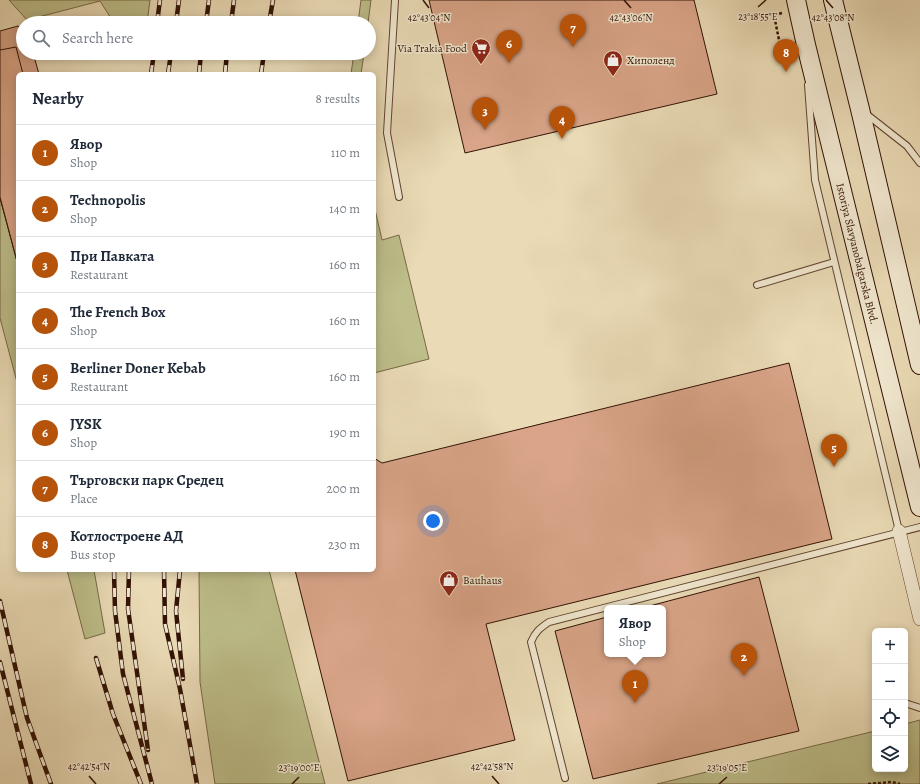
<!DOCTYPE html>
<meta charset="utf-8">
<style>
:root{--surface:#fff;--page:#f6f6f7;--text:#1f2937;--muted:#747a83;--line:#e0e1e3;--accent:#b45309}
body{margin:0;font-family:Alegreya,serif;background:var(--page);color:var(--text)}
.controls{position:absolute;right:12px;bottom:12px;display:grid;overflow:hidden;border-radius:6px;box-shadow:0 2px 10px #0003}
.controls button{width:36px;height:36px;display:grid;place-items:center;padding:0;border:0;border-bottom:1px solid var(--line);background:var(--surface);color:var(--text);font:20px sans-serif}
.you{position:absolute;left:433px;top:521px;width:14px;height:14px;margin:-10px;border:3px solid #fff;border-radius:50%;background:#1a73e8;box-shadow:0 0 0 6px #1a73e833}
.badge{display:grid;place-items:center;width:26px;height:26px;border-radius:50%;background:var(--accent);color:#fff;font-size:13px;font-weight:700}
.pin{position:absolute;translate:-50% -33px;filter:drop-shadow(0 1px 2px #0008)}
.pin::after{content:'';position:absolute;top:21px;width:14px;height:12px;background:inherit;clip-path:polygon(0 0,100% 0,50% 100%)}
.popup{position:absolute;left:604px;top:605px;width:62px;height:52px;box-sizing:border-box;display:grid;place-content:center;border-radius:6px;background:var(--surface);filter:drop-shadow(0 1px 3px #0005);font-size:13px;white-space:nowrap;color:var(--muted)}
.popup b{font-size:15px;color:var(--text)}
.popup::after{content:'';position:absolute;left:50%;top:100%;margin-left:-8px;border:8px solid transparent;border-top-color:var(--surface)}
.list{margin:0;padding:0;list-style:none}
h2{display:flex;justify-content:space-between;align-items:center;height:52px;margin:0;padding:0 16px;font-size:17px}
h2 small{font-size:13px;font-weight:400;color:var(--muted)}
.list li{display:grid;grid-template-columns:26px 1fr auto;gap:12px;align-items:center;box-sizing:border-box;height:56px;padding:0 16px;border-top:1px solid var(--line)}
.list b{display:block;font-size:15px;white-space:nowrap}
.list p{margin:0;font-size:13px;white-space:nowrap;color:var(--muted)}
.list em{font-size:13px;font-style:normal;color:var(--muted)}
.icon{flex:none;width:22px;height:22px;fill:none;stroke:currentColor;stroke-width:2;stroke-linecap:round;stroke-linejoin:round}
.map{position:relative;flex:none;width:920px;height:784px;overflow:hidden}
.search{position:absolute;background:var(--surface);box-shadow:0 2px 10px #0003;left:16px;top:16px;width:360px;height:44px;display:flex;align-items:center;gap:10px;box-sizing:border-box;padding:0 14px;border-radius:22px;color:var(--muted);font-size:15px}
.panel{position:absolute;background:var(--surface);box-shadow:0 2px 10px #0003;left:16px;top:72px;width:360px;height:500px;border-radius:6px}
.map>svg:first-child{display:block}
</style>
<div class="map">
<svg width="920" height="784" viewBox="0 0 920 784">
<rect width="100%" height="100%" fill="#eadbb6"/>
<filter id="stains"><feTurbulence type="fractalNoise" baseFrequency=".005" numOctaves="4"/><feColorMatrix values="0 0 0 0 .2 0 0 0 0 .09 0 0 0 0 .02 0 0 0 .5 -.17"/></filter>
<radialGradient id="worn" r=".72"><stop offset=".6" stop-color="#630" stop-opacity="0"/><stop offset="1" stop-color="#630" stop-opacity=".3"/></radialGradient>
<!-- green -->
<g fill="#bdbe8a" stroke="#786847">
<polygon points="9,0 150,0 147,23 114,23 100,1 27,20"/>
<polygon points="361,0 371,0 368,23 358,23"/>
<polygon points="354,53 364,53 361,74 351,74"/>
<polygon points="0,197 18,265 18,386 0,318"/>
<polygon points="374,205 382,240 399,235 429,359 374,373"/>
<polygon points="67,570 94,570 105,633 85,639"/>
<polygon points="199,570 269,570 325,784 215,784 200,682"/>
<polygon points="920,720 920,784 657,784 875,731 875,769 905,769 905,724"/>
</g>
<!-- building -->
<g fill="#d9a488" stroke="#321204">
<polygon points="429,0 694,0 717,94 465,153"/>
<polygon points="18,26 23,30 23,53 33,53 39,74 18,74 18,265 0,198 0,31"/>
<polygon points="16,47 23,74 18,74 18,265 0,197 0,50"/>
<polygon points="789,363 832,539 486,624 515,740 348,781 295,570 374,570 374,458 382,463"/>
<polygon points="759,577 799,731 593,779 555,631 607,617 607,654 663,654 663,608 642,608"/>
</g>
<g fill="none" stroke-linecap="round" stroke-linejoin="round">
<!-- lane casing -->
<g stroke="#604430" stroke-width="8">
<g id="lane">
<polyline points="395,0 387,133 399,197"/>
<polyline points="808,85 815,180 899,531"/>
<polyline points="865,113 907,146 920,163"/>
<polyline points="757,285 834,262"/>
<polyline points="905,703 920,708"/>
<path d="M565 778 531 642C535 632 540 628 549 622L920 527"/>
</g>
</g>
<!-- street casing -->
<g stroke="#604430" stroke-width="14">
<polyline id="street" points="899,531 920,619"/>
</g>
<!-- secondary casing -->
<g stroke="#321204" stroke-width="20">
<g id="secondary">
<path id="s1" d="M796 0 806 45 920 507"/>
<polyline points="833,0 860,109 920,365"/>
</g>
</g>
<!-- path -->
<g stroke="#321204" stroke-width="2.5" stroke-dasharray="3 2" stroke-linecap="butt">
<polyline points="782,13 774,15 784,65"/>
<polyline points="868,784 892,782 900,784"/>
</g>
<!-- lane -->
<use href="#lane" stroke="#f1e8d0" stroke-width="6"/>
<!-- street -->
<use href="#street" stroke="#f1e8d0" stroke-width="13"/>
<!-- secondary -->
<use href="#secondary" stroke="#f1e8d0" stroke-width="18"/>
<!-- rail casing -->
<g stroke="#321204" stroke-width="4.5">
<g id="rail">
<polyline points="157,23 160,0"/>
<polyline points="176,23 179,0"/>
<polyline points="206,23 209,0"/>
<polyline points="231,23 234,0"/>
<polyline points="269,23 273,0"/>
<polyline points="151,74 154,53"/>
<polyline points="168,74 171,53"/>
<polyline points="199,74 201,53"/>
<polyline points="225,74 227,53"/>
<polyline points="261,74 264,53"/>
<polyline points="114,570 115,611 123,674 152,784"/>
<polyline points="129,570 128,609 148,750"/>
<polyline points="164,570 165,624 180,689 197,784"/>
<polyline points="180,570 176,611 183,679"/>
<polyline points="0,601 27,718 51,784"/>
<polyline points="96,658 113,714 141,784"/>
<polyline points="0,662 31,784"/>
</g>
</g>
<!-- rail -->
<use href="#rail" stroke="#f1e8d0" stroke-width="3" stroke-dasharray="9" stroke-linecap="butt"/>
</g>
<!-- ticks -->
<path fill="none" stroke="#321204" stroke-width="1.5" d="M423 0 429 8M624 0 631 8M826 0 833 8M758 7 766 0M89 776 96 784M492 776 499 784M292 784 299 777M719 784 727 777"/>
<!-- icons -->
<defs>
<g id="supermarket-pin" transform="scale(1)"><path d="M0 17L-7.5 6A9.5 9.5 0 1 1 7.5 6Z" fill="#8f2418" stroke="#f1e8d0"/><path d="M-6-5.5h2.5l.6 2H6L4.5 2H-2.5L-4.4-4H-6ZM-1.5 3.2a1.3 1.3 0 1 0 .1 0ZM3 3.2a1.3 1.3 0 1 0 .1 0Z" fill="#fff"/></g>
<g id="shop-pin" transform="scale(1)"><path d="M0 17L-7.5 6A9.5 9.5 0 1 1 7.5 6Z" fill="#8f2418" stroke="#f1e8d0"/><path d="M-5-2.5h2.3a2.7 3.5 0 0 1 5.4 0H5L5.5 6h-11ZM-1.5-2.5h3a1.5 2.3 0 0 0-3 0Z" fill="#fff"/></g>
</defs>
<g fill-rule="evenodd">
<use href="#supermarket-pin" x="481" y="48"/>
<use href="#shop-pin" x="613" y="60"/>
<use href="#shop-pin" x="449" y="580"/>
</g>
<g text-anchor="middle" stroke-width="3" stroke-linejoin="round" paint-order="stroke">
<!-- poi labels -->
<g font-size="11" fill="#321204" stroke="#f1e8d0" text-anchor="start">
<text x="467" y="52" text-anchor="end">Via Trakia Food</text>
<text x="627" y="64">Хиполенд</text>
<text x="463" y="584">Bauhaus</text>
</g>
<!-- street labels -->
<g font-size="11" fill="#321204" stroke="#f1e8d0">
<text dy="4" stroke="none"><textPath href="#s1" startOffset="261">Istoriya Slavyanobalgarska Blvd.</textPath></text>
</g>
</g>
<g font-size="10" text-anchor="middle" fill="#321204" stroke="#f1e8d0" stroke-width="3" stroke-linejoin="round" paint-order="stroke">
<text x="758" y="20">23°18'55"E</text>
<text x="429" y="21">42°43'04"N</text>
<text x="631" y="21">42°43'06"N</text>
<text x="833" y="21">42°43'08"N</text>
<text x="89" y="770">42°42'54"N</text>
<text x="492" y="770">42°42'58"N</text>
<text x="299" y="771">23°19'00"E</text>
<text x="727" y="771">23°19'05"E</text>
</g>
<rect width="100%" height="100%" filter="url(#stains)"/>
<rect width="100%" height="100%" fill="url(#worn)"/>
</svg>
<div class="controls">
<button>+</button>
<button>−</button>
<button><svg class="icon" aria-label="locate" viewBox="0 0 24 24"><circle cx="12" cy="12" r="6"/><path d="M12 2v4M12 18v4M2 12h4M18 12h4"/></svg></button>
<button><svg class="icon" aria-label="layers" viewBox="0 0 24 24"><path d="M12 4l9 5-9 5-9-5zM3 14l9 5 9-5"/></svg></button>
</div>
<div class="you"></div>
<div class="pin badge" style="left:635px;top:703px">1</div>
<div class="popup"><b>Явор</b>Shop</div>
<div class="pin badge" style="left:744px;top:676px">2</div>
<div class="pin badge" style="left:485px;top:130px">3</div>
<div class="pin badge" style="left:562px;top:139px">4</div>
<div class="pin badge" style="left:834px;top:467px">5</div>
<div class="pin badge" style="left:509px;top:63px">6</div>
<div class="pin badge" style="left:573px;top:47px">7</div>
<div class="pin badge" style="left:786px;top:72px">8</div>
<div class="search"><svg class="icon" aria-label="search" viewBox="0 0 24 24"><circle cx="10" cy="10" r="6"/><path d="M15 15l6 6"/></svg>Search here</div>
<section class="panel">
<h2>Nearby<small>8 results</small></h2>
<ul class="list">
<li><span class="badge">1</span><div><b>Явор</b><p>Shop</p></div><em>110 m</em></li>
<li><span class="badge">2</span><div><b>Technopolis</b><p>Shop</p></div><em>140 m</em></li>
<li><span class="badge">3</span><div><b>При Павката</b><p>Restaurant</p></div><em>160 m</em></li>
<li><span class="badge">4</span><div><b>The French Box</b><p>Shop</p></div><em>160 m</em></li>
<li><span class="badge">5</span><div><b>Berliner Doner Kebab</b><p>Restaurant</p></div><em>160 m</em></li>
<li><span class="badge">6</span><div><b>JYSK</b><p>Shop</p></div><em>190 m</em></li>
<li><span class="badge">7</span><div><b>Търговски парк Средец</b><p>Place</p></div><em>200 m</em></li>
<li><span class="badge">8</span><div><b>Котлостроене АД</b><p>Bus stop</p></div><em>230 m</em></li>
</ul>
</section>
</div>
